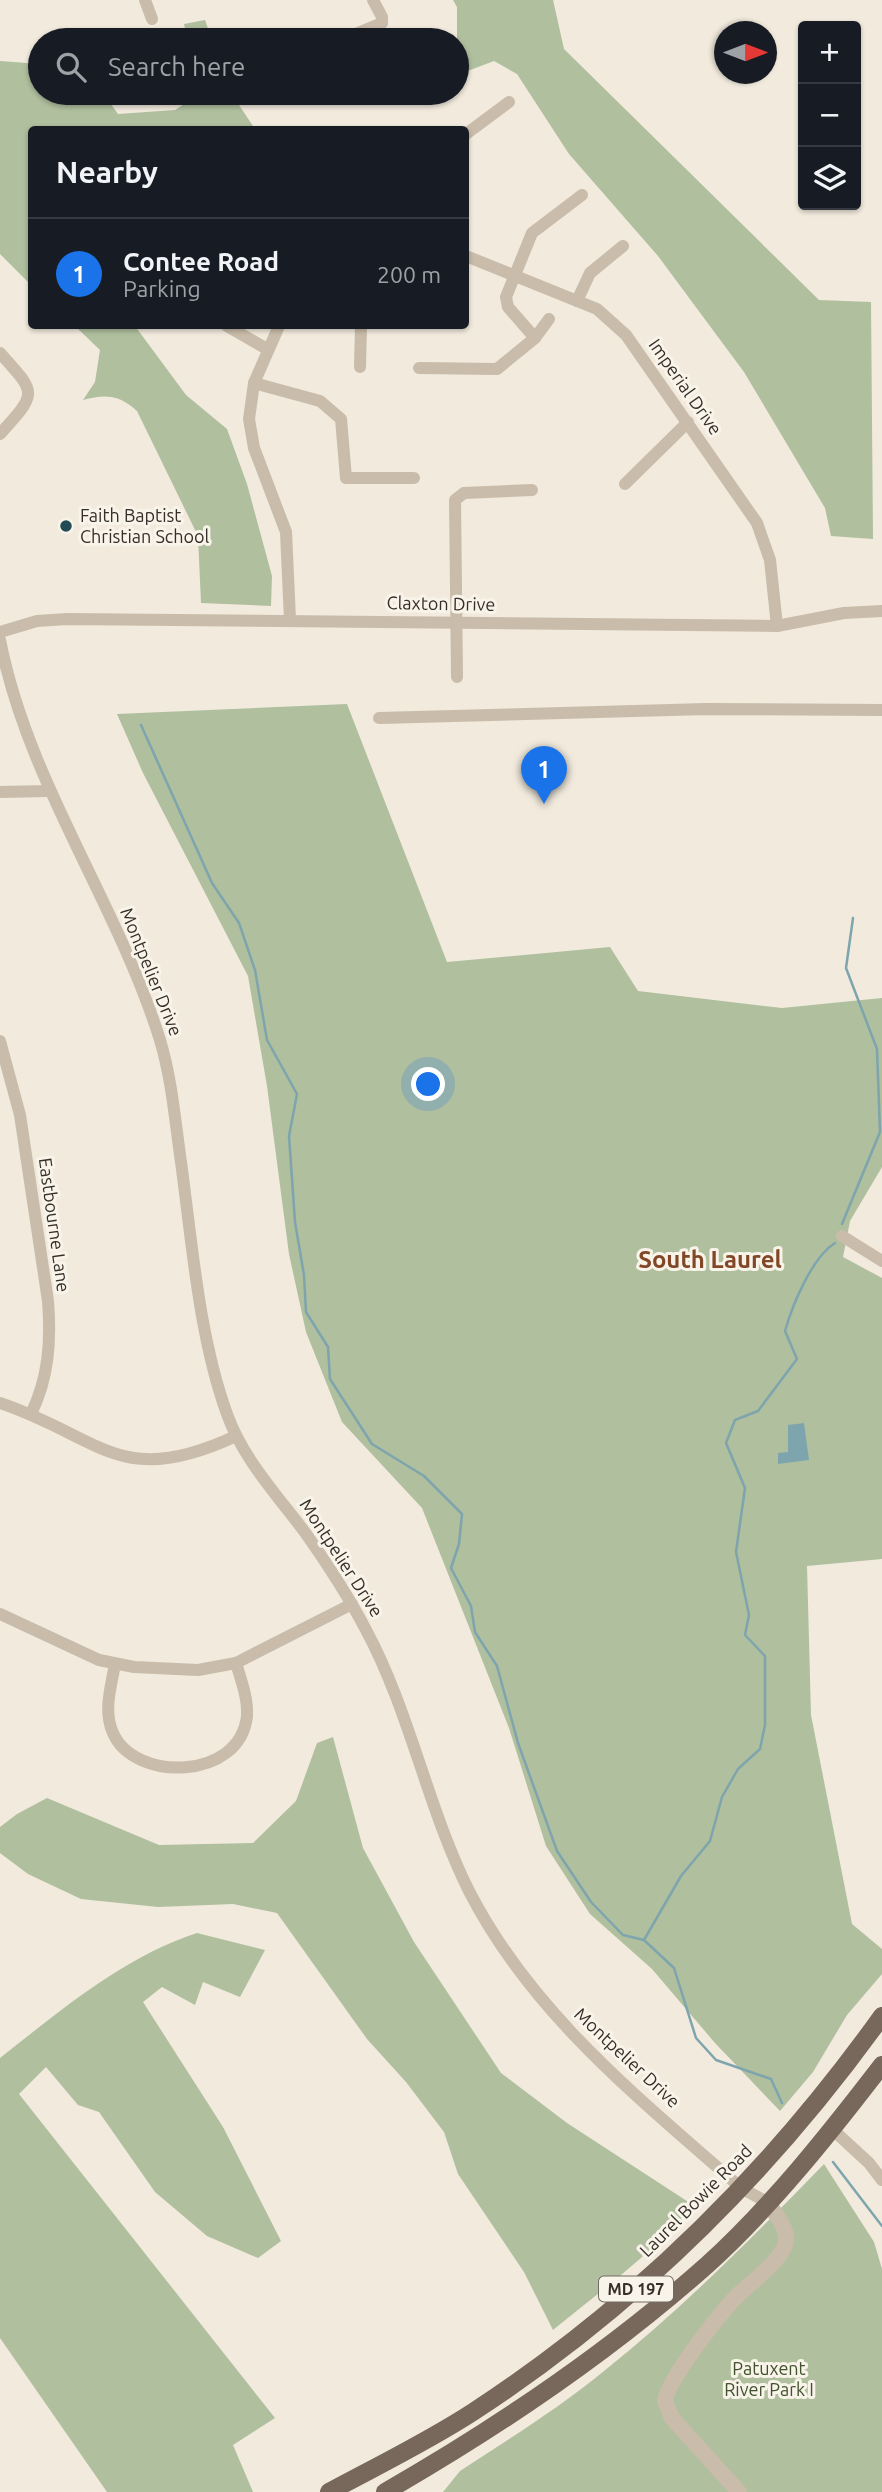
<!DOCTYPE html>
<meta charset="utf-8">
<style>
:root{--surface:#171b24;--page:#20242c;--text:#f1f3f6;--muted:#9ea1a6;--line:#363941;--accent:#1a73e8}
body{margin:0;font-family:Ubuntu,sans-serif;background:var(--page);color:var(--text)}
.controls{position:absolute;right:21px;top:21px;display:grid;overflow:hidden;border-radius:7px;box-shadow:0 2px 5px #0004}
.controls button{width:63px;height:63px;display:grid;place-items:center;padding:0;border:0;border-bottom:2px solid var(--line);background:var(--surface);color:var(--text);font:35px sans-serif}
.compass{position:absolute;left:714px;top:21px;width:63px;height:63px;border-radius:50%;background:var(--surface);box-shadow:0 2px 5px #0004;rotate:90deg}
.you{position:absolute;left:429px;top:1085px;width:24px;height:24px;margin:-18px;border:5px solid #fff;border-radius:50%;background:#1a73e8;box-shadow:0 0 0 10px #1a73e833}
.badge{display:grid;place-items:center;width:46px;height:46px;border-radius:50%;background:var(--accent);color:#fff;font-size:23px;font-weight:700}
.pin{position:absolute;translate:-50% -58px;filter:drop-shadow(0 2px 4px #0008)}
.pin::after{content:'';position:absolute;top:37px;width:24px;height:21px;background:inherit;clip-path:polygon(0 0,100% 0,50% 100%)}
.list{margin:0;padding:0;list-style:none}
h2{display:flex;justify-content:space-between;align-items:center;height:91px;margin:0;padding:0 28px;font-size:30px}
h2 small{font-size:23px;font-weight:400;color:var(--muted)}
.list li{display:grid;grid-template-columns:46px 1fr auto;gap:21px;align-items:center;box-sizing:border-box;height:112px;padding:0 28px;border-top:2px solid var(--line)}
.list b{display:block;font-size:26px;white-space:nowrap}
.list p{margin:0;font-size:23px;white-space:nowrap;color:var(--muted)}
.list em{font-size:23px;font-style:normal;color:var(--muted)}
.icon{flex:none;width:38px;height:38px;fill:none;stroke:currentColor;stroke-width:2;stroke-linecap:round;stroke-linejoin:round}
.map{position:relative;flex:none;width:882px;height:2492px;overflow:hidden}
.search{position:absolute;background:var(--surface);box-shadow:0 2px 5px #0004;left:28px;top:28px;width:441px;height:77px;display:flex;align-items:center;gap:18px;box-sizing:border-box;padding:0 24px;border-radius:38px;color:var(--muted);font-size:26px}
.panel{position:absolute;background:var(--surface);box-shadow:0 2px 5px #0004;left:28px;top:126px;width:441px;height:203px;border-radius:7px}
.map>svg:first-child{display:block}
</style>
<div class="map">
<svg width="882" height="2492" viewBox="0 0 882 2492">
<rect width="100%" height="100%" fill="#f1eadd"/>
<!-- green -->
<g fill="#b0bf9e">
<polygon points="453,0 553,0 564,49 819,300 871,302 873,539 831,536 825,508 744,372 658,256 569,154 517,74 494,61 457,75 457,7"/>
<polygon points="205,20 212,40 188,40 184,24"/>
<polygon points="103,31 103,40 77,40 79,32"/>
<polygon points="0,61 40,64 40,93 103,93 118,114 175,110 201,93 231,93 255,129 32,130 31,285 0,254"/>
<path d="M75 326H135L186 395 227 429 247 484 272 576 271 606 201 603 198 536 137 411C119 395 106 394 83 400L95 382 100 350Z"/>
<polygon points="347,704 447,962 610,947 638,991 782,1008 882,998 882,1167 850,1221 843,1257 882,1278 882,1559 807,1566 811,1715 852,1924 882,1949 882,1974 847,2015 813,2072 780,2111 715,2043 652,1969 590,1914 546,1846 509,1728 422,1508 342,1422 306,1332 289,1254 267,1086 248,976 143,773 117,714"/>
<path d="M333 1737 363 1848 414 1942 501 2073 567 2123 693 2205C653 2253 601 2291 553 2330L524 2272 458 2174 444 2132 406 2082 367 2039 277 1913 233 1904 158 1907 81 1899 28 1874 0 1853V1827L17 1814 47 1798 159 1845 253 1843 296 1801 317 1743Z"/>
<path d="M197 1933 265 1950 240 1997 203 1982 195 2005 162 1987 143 2002 223 2127 281 2241 258 2258 207 2236 155 2192 99 2112 78 2105 46 2067 19 2094 275 2418 233 2445 253 2492H107L0 2338V2058C60 2011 123 1957 197 1933Z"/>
<path d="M824 2164 874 2242 882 2269V2492H443L460 2471C509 2439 559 2408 604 2371 683 2308 754 2236 824 2164Z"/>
</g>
<!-- water -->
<polygon fill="#7ea5ad" points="804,1423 809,1460 778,1464 778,1453 788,1452 788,1425"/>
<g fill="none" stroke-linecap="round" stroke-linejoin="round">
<!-- stream -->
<g stroke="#7ea5ad" stroke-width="2.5">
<polyline points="141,725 212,883 239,923 255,970 267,1040 297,1094 289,1136 295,1222 304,1275 306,1312 328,1347 330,1379 372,1444 424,1476 462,1514 459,1544 451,1568 471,1606 475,1632 497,1666 518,1743 557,1851 591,1902 623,1935 644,1940"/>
<polyline points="842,1224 880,1132 877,1049 846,968 853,918"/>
<path d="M782 2103 771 2079 716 2060 696 2038 674 1968 644 1940 681 1876 710 1841 722 1797 738 1769 760 1749 765 1725V1656L745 1635 749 1615 736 1552 745 1488 726 1443 735 1420 758 1411 797 1359 785 1331C792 1306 812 1257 835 1243"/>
<polyline points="833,2162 882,2226"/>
</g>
<!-- minor -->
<g stroke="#c9bcaa" stroke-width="12">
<polyline points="145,0 152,19"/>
<polyline points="341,40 382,23 382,17 373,0"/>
<polyline points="466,134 509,102"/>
<polyline points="466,256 597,309 626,335 757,523 770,560 777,626"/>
<polyline points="577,301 590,273 623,246"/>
<polyline points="227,326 267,349"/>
<polyline points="279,326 254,383 249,419 254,448 286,532 290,620"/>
<polyline points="535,338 508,307 506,297 532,233 582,195"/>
<path d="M0 353C37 394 38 392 0 434"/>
<polyline points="360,367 361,326"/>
<polyline points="419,368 497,369 535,338 549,319"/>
<polyline points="254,383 320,401 341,419 346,478 414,478"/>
<polyline points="625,484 688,422"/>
<polyline points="0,632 37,621 67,619 777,626 844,613 882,611"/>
<path d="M0 640C28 783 117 902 160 1040 172 1080 175 1121 181 1162 192 1243 199 1337 227 1414 242 1457 276 1494 304 1531 326 1562 347 1594 365 1628 410 1711 427 1807 469 1891 532 2014 639 2098 741 2188L767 2202"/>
<polyline points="457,677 455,500 464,493 532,490"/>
<polyline points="379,718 706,709 882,710"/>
<polyline points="0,792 48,791"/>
<path d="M0 1041 20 1115 48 1301C51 1341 49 1377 31 1414"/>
<polyline points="842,1236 882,1261"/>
<path d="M0 1403C103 1438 120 1490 236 1436"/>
<polyline points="0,1614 99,1660 134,1667 198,1670 236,1663 352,1604"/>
<path d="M115 1664C111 1687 103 1711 113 1733 134 1782 240 1781 247 1716 248 1698 241 1680 236 1663"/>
<polyline points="832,2129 869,2163 882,2180"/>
</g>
<!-- tertiary -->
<path stroke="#c9bcaa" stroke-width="16" d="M739 2492 672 2418 665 2401C667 2381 718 2316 734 2299 747 2285 785 2259 786 2240 787 2226 774 2213 767 2202"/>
<!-- primary -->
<g stroke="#78685b" stroke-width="18">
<path d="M329 2492C377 2466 427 2442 473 2412 634 2307 771 2171 882 2016"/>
<path d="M385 2492C500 2426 608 2353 707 2265 772 2206 829 2134 882 2065"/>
</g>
</g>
<!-- markers -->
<circle fill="#214c56" stroke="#f9f4ea" stroke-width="2.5" cx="66" cy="526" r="7"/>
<g text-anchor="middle" stroke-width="6" stroke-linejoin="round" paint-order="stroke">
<!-- shield labels -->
<rect fill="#f9f4ea" stroke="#706a63" stroke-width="2" x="599" y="2276.5" width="74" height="25" rx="5"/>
<g font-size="16" font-weight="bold" fill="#362f29">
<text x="636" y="2295">MD 197</text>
</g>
<!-- street labels -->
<g font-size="18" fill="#362f29" stroke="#f9f4ea">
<text transform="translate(685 387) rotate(55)" y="6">Imperial Drive</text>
<text transform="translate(441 604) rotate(1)" y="6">Claxton Drive</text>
<text transform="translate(151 972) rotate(68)" y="6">Montpelier Drive</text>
<text transform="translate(54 1225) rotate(82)" y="6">Eastbourne Lane</text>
<text transform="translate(341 1558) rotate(57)" y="6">Montpelier Drive</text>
<text transform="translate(627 2058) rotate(43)" y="6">Montpelier Drive</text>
<text transform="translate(696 2201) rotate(-45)" y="6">Laurel Bowie Road</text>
</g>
<!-- poi labels -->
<g font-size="18" fill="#362f29" stroke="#f9f4ea" text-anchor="start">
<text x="80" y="522">Faith Baptist<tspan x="80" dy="21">Christian School</tspan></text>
</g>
<!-- park labels -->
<g font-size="18" fill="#41532e" stroke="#f9f4ea">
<text x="769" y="2375">Patuxent<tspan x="769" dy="21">River Park I</tspan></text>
</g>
<!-- district labels -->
<g font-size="24" font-weight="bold" fill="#814726" stroke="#f9f4ea">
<text x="710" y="1268">South Laurel</text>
</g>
</g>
</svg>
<div class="controls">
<button>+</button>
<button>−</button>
<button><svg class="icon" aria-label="layers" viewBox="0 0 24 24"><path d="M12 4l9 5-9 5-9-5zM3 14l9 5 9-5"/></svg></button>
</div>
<svg class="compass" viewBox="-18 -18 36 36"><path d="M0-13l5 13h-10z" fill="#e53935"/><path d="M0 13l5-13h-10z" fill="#9ea1a6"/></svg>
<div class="you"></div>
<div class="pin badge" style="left:544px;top:804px">1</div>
<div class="search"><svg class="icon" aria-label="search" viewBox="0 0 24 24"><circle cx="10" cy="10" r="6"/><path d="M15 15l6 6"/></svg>Search here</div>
<section class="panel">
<h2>Nearby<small></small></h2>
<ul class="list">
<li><span class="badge">1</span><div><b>Contee Road</b><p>Parking</p></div><em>200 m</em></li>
</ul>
</section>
</div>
